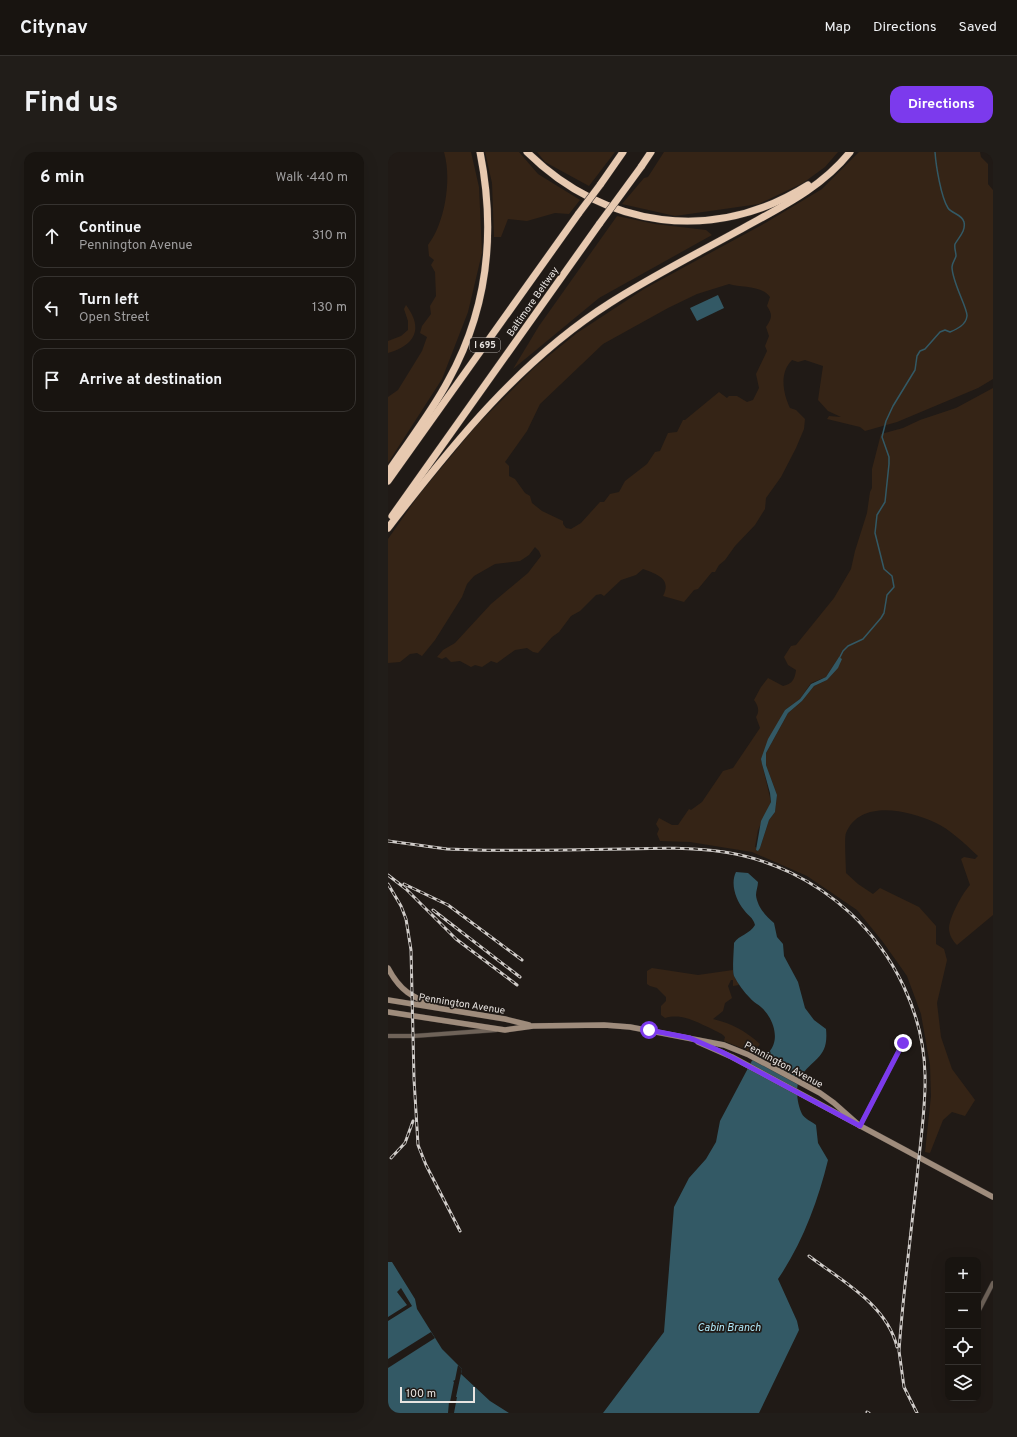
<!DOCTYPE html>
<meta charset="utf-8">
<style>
:root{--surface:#181410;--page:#211d19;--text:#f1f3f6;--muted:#9f9e9f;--line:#363330;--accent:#7c3aed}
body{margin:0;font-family:Overpass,sans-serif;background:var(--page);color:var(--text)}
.controls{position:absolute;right:12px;bottom:12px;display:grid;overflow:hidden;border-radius:8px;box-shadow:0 4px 16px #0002}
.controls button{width:36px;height:36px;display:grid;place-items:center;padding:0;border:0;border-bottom:1px solid var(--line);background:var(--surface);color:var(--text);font:20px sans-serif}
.scale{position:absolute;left:12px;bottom:10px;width:75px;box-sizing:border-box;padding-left:4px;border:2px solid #e8e4e1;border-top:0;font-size:11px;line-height:14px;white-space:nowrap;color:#e8e4e1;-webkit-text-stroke:3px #201a16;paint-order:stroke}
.stop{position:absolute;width:12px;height:12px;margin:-9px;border:3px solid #7c3aed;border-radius:50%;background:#fff}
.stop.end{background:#7c3aed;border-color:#fff;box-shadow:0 1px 4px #0008}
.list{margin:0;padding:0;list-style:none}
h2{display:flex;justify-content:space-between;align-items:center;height:52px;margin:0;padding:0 16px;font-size:17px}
h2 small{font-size:13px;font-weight:400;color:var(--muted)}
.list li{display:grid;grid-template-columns:26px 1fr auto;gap:12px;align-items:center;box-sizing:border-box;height:64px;margin:0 8px 8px;padding:0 8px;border:1px solid var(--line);border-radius:12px}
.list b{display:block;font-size:15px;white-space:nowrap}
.list p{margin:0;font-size:13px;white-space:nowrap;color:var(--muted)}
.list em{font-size:13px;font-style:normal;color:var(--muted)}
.icon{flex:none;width:22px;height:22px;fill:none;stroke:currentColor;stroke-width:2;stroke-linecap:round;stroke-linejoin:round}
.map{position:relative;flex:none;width:605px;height:1261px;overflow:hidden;border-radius:12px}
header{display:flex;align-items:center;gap:24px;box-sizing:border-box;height:56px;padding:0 20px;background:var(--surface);border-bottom:1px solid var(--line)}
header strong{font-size:19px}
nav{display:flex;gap:22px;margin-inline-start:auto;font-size:14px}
.intro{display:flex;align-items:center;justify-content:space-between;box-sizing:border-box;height:96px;padding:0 24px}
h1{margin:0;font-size:28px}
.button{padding:10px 18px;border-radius:12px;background:var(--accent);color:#fff;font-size:14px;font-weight:700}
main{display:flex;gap:24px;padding:0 24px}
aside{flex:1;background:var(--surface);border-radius:12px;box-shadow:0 4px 16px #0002}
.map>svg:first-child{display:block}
</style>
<header>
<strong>Citynav</strong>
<nav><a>Map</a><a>Directions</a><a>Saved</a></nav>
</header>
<div class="intro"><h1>Find us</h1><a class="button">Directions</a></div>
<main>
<aside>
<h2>6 min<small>Walk · 440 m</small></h2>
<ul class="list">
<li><svg class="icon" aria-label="ahead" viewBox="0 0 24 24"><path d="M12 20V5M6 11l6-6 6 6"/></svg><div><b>Continue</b><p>Pennington Avenue</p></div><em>310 m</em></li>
<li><svg class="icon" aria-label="left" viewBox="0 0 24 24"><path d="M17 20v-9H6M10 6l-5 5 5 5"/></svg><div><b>Turn left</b><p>Open Street</p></div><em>130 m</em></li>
<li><svg class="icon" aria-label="arrive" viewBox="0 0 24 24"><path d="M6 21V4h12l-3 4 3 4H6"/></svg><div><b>Arrive at destination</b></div></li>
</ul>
</aside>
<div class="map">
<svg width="605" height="1261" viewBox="0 0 605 1261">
<rect width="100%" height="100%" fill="#201a16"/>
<!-- green -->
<g fill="#352416" fill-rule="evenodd">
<path d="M56 0H83L91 35 94 101 80 160 54 227 0 311V245L10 238 34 199 39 185 32 181 34 174 43 162 42 154 48 144 47 120 43 113 46 108 41 104 40 93C57 71 64 27 56 0Z"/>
<polygon points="97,0 131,0 150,22 192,48 181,62 167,61 139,69 120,67 113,85 106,85 104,31"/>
<polygon points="149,0 227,0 201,34 157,10"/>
<polygon points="276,0 450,0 437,15 415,31 371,52 287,64 234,52 256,26 260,25"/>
<path d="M471 0H592L593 5 600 12V32L605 38V227L590 236 509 270 477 279 472 275 439 267 441 264 453 265 440 259 430 248 435 214 417 208 410 210 404 208C391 221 395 241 402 256L408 258 417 267 416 277 408 296 393 325 378 346 377 357 367 373 347 394 337 408 331 413 327 420H324L310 437 306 438 296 450 275 444C284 427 269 422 255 417L248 423 233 428 216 444 213 442 208 443 192 459 183 464 171 480 164 485 150 501 145 500 139 496 127 498 109 511 103 509 94 515 87 513 83 515 72 509 63 510 58 505 54 507 49 505 55 498 67 491 103 452 140 421 153 404 151 399 147 395 141 403 132 409 107 412 86 424 79 432 74 445 47 488 34 504 29 501 22 502 12 510 0 511V387L30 344 88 274 148 214 189 181 256 137 379 70 434 37ZM341 132C353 136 374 133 382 145L379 154C385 163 384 166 378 175L381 184 377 194 379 199 368 222 371 236 365 248 359 250 349 244H341L339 246 331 240 297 268H295L289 280 280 281 272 299 267 300 259 312 237 329 231 340 222 342 216 350H212L193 371 183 377 178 376 175 372V369L154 359 144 351 142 344 137 341 127 327 121 324V314L117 310 139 279 152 252 215 192 280 156 309 142Z"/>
<polygon points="229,64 267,72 318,78 324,83 211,146 125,217 151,174"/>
<path d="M18 153C36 177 27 193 0 201V189L13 184 20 178V169L16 157Z"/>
<path d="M605 236V763L569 793C565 789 561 783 561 776 562 764 574 742 582 733L573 707 576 705 587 707 590 704C577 692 562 677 546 670 520 658 472 647 458 681 456 685 458 713 458 721L470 732 485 742 492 736 531 755 548 774V792L556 797 559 808 549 851 553 885 564 917 587 948 577 964 564 960 555 968 542 1001 537 1000 543 944 542 913 533 862 519 824 495 790 469 758 419 724 364 700 302 690 272 689 269 682 271 677 268 672 271 666 284 673H290L301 657 303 658 314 650 335 619 345 616 372 576 368 565C372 559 370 553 366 548L373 535 380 526 395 534C405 532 407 526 408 518L400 513 396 505 403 494 408 493 446 446 463 417 467 399 479 361 482 340 484 336V317L493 282 515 276 532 268 568 256ZM451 505 439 528 426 534 414 549 400 561 378 601V613L389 643 387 660 381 668 372 696 367 695 370 678 383 650 373 607 397 558 412 547 423 531 438 525Z"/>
<path d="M264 816 310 823 345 818V822L351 833 345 834V828H343L340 834 344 846 337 851 335 859 325 867C345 872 356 878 372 892L366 901 336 889 337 885C334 881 329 880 324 877 308 870 295 861 277 866L273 863V854L278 849V845L269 836 262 834 259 832V819Z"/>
</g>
<!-- water -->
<g fill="#335965">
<polygon points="330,143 336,156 309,169 302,156"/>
<polygon points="451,505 454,507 450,516 439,528 426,534 414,549 400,561 378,601 378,613 389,643 387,660 381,668 372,696 370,699 368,698 373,669 383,650 382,641 374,612 373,607 380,587 397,558 412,547 423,532 438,525"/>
<path d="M348 720 360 721 370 730C370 734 368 739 368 743 369 754 378 765 386 771L389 785 395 792 396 804 410 830 417 856 426 868 438 877C441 907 425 905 412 926 407 935 409 952 414 962 416 966 424 970 428 973L430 991 440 1008C430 1049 414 1092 390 1127L409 1169 411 1178 371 1261H215L276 1180 286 1055 301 1026 318 1007 328 990 332 969 367 903 373 900H381C392 888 386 869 376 858 372 853 366 851 362 846 356 840 350 832 346 824 344 820 346 797 346 791 351 783 362 782 367 773 365 765 360 764 356 758 348 748 342 732 348 720Z"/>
<polygon points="0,1110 4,1110 27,1147 29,1157 54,1197 74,1217 73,1222 102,1249 121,1261 0,1261"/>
</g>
<!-- pier -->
<g fill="#201a16">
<polygon points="13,1136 24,1154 0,1169 0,1165 19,1153 9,1140"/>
<polygon points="43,1180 47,1186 0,1216 0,1207"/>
<polygon points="70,1213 74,1217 68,1245 69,1245 66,1261 60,1261 61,1250 62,1250 66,1230 65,1229 67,1228"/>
</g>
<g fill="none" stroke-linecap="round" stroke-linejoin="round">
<!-- stream -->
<path stroke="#335965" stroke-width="1.5" d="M451 507 455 499 460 494 475 487 493 466 496 461 499 443 506 435 504 424 496 417 487 381 489 363 497 350 501 312V305L494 285 498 269 505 254 527 218 529 204 532 199 537 197 552 180 557 178 562 180C569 177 578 173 579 164 580 157 564 130 564 115 564 111 567 108 568 104 568 100 566 96 567 92 571 85 578 79 576 70 574 62 564 62 560 56 553 45 548 14 547 0"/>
<!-- minor casing -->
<g stroke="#3c3632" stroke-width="5">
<g id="minor">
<polyline points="0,884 26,884 108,878"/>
<polyline points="472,974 515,891"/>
<polyline points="590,1160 605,1131"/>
</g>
</g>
<!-- secondary casing -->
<g stroke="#3c3632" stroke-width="6">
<g id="secondary">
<path d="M0 816C12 839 24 845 47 854"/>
<polyline points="0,848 117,867 141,873"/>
<polyline points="0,860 117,878 145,874 216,873 242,875 336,893 361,903 432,941 446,951 472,974"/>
<polyline points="310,890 344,905 605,1045"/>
</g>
</g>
<!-- motorway casing -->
<g stroke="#3c3632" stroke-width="8">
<g id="motorway">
<path d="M139 0C217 77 326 92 420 33"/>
<polyline points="253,15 263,0"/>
<polyline points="212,33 235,0"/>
<path d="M0 320C20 290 43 261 60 229 100 157 108 80 92 0"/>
<polyline points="0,329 191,61"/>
<polyline points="4,364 212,71"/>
<path d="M0 376C65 292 132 208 222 151 266 123 312 100 357 75 395 54 434 35 462 0"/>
</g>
</g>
<!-- minor -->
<use href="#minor" stroke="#6f6359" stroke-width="4"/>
<!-- secondary -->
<use href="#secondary" stroke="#9f8c7c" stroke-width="5.5"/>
<!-- motorway -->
<use href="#motorway" stroke="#e7c9b0" stroke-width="7"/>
<!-- rail casing -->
<g stroke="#d0ccc9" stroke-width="3">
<g id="rail">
<path d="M0 689 59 697 89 698C139 699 188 698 238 697 271 696 304 695 336 700 383 707 427 729 461 760 506 801 536 862 537 923 538 956 532 991 529 1025 523 1083 515 1141 511 1199L516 1235 529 1261"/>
<polyline points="0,723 18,737 68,787 129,833"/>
<polyline points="0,732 13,754 18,767 23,798 26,927 30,993 38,1013 72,1079"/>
<polyline points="16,732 60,753 134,808"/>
<polyline points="45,758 132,825"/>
<polyline points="3,1006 17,991 25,969"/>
<path d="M421 1104C454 1129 499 1153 509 1195"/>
<polyline points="479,1260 481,1261"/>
</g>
</g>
<!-- rail -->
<use href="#rail" stroke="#201a16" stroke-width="1.5" stroke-dasharray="4.5" stroke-linecap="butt"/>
<!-- motorway-bridge casing -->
<g stroke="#3c3632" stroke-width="8" stroke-linecap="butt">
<g id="motorway-bridge">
<polyline points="191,61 212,33"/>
<polyline points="212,71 253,15"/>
</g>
</g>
<!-- motorway-bridge -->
<use href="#motorway-bridge" stroke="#e7c9b0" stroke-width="7"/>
</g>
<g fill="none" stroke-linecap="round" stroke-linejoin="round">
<!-- route -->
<polyline stroke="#7c3aed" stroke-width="5" points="261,878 302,886 334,900 472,974 515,891"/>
</g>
<g text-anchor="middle" stroke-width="3.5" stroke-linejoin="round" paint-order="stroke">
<!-- shield labels -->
<rect fill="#201a16" stroke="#aca7a4" stroke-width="1" x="82" y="186" width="30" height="14" rx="3"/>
<g font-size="9" font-weight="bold" fill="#e8e4e1">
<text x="97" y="196">I 695</text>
</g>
<!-- street labels -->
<g font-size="10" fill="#e8e4e1" stroke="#201a16">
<text transform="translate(144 149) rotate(-55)" y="4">Baltimore Beltway</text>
<text transform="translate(74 851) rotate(9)" y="4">Pennington Avenue</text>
<text transform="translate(396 912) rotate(28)" y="4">Pennington Avenue</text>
</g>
<!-- water labels -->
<g font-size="11" font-style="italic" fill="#afe8f9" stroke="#201a16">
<text x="341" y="1179">Cabin Branch</text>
</g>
</g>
</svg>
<div class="controls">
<button>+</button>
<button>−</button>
<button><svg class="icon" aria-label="locate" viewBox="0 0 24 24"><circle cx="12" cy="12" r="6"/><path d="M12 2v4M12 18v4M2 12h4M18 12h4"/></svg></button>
<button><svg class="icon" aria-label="layers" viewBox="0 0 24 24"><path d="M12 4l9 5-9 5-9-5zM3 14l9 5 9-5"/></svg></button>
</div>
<div class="scale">100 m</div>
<div class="stop" style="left:261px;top:878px"></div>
<div class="stop end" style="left:515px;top:891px"></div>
</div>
</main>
